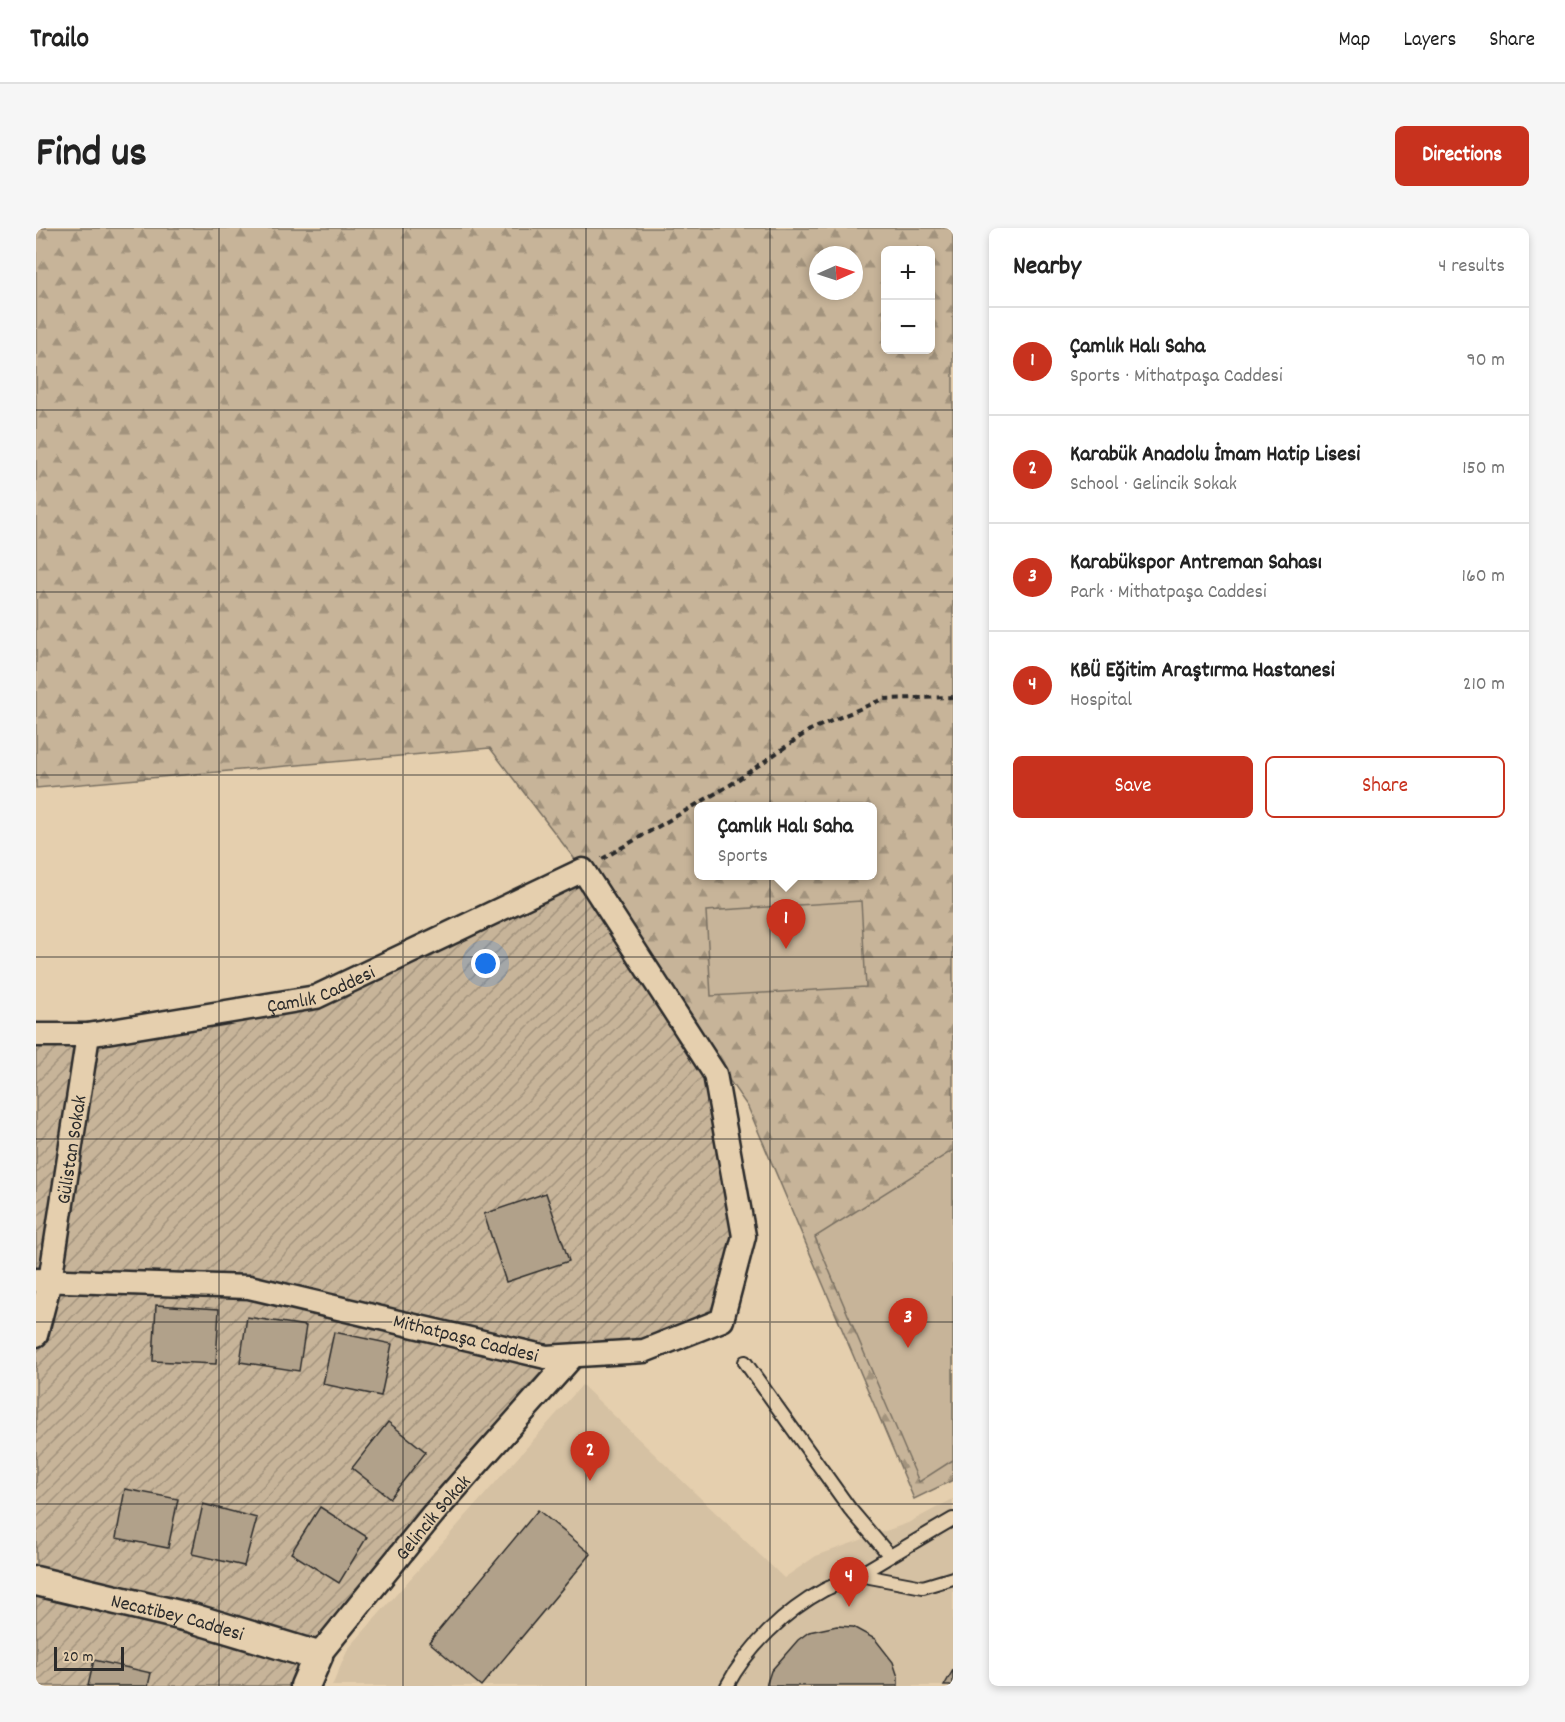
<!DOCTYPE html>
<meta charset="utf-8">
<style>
:root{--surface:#fff;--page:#f6f6f6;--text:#222;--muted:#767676;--line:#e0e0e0;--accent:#c8321e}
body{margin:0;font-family:Dekko,sans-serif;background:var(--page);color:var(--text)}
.controls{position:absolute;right:18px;top:18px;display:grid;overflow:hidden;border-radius:9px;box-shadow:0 3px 9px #0003}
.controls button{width:54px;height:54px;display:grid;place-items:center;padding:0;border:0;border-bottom:2px solid var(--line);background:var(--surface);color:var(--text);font:30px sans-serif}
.compass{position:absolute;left:773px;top:18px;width:54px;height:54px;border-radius:50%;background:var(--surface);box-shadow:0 3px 9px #0003;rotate:87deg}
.scale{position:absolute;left:18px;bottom:15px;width:70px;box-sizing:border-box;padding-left:6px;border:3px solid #2b2b2b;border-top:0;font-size:16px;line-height:21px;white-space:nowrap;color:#2b2b2b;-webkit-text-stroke:4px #e5cfae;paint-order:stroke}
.you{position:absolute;left:450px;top:736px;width:21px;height:21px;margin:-15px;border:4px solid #fff;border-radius:50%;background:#1a73e8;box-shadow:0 0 0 9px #1a73e833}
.badge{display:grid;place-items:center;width:39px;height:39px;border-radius:50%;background:var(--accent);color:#fff;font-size:20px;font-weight:700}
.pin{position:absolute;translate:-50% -50px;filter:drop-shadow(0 2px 3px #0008)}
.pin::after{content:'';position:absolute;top:32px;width:21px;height:18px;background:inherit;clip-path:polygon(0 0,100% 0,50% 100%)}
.popup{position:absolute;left:658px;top:574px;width:183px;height:78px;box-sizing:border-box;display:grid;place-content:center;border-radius:9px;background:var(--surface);filter:drop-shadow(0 2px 4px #0005);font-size:20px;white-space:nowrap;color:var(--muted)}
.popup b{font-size:22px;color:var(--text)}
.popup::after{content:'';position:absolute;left:50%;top:100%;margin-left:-12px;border:12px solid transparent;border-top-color:var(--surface)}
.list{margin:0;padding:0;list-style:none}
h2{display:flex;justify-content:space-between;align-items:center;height:78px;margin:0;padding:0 24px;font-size:26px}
h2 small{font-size:20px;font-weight:400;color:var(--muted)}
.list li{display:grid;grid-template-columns:39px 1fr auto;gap:18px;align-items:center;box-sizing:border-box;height:108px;padding:0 24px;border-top:2px solid var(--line)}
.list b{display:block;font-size:22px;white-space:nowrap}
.list p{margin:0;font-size:20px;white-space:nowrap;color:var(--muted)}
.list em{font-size:20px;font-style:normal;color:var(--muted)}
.actions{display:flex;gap:12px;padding:18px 24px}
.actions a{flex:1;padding:14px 0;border:2px solid var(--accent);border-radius:9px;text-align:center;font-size:21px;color:var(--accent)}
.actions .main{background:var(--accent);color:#fff}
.map{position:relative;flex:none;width:917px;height:1458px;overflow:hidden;border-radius:9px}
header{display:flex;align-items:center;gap:36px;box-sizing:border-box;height:84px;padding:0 30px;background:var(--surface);border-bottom:2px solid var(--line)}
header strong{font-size:28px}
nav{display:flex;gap:33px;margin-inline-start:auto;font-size:21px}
.intro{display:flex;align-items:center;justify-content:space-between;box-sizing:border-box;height:144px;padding:0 36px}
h1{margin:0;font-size:42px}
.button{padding:15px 27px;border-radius:9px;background:var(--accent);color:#fff;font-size:21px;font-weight:700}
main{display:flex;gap:36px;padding:0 36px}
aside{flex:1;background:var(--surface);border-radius:9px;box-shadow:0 3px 9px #0003}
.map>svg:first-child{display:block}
</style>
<header>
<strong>Trailo</strong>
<nav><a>Map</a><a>Layers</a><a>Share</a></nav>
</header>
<div class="intro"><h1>Find us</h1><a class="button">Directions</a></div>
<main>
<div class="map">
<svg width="917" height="1458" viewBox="0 0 917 1458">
<defs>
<pattern id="forest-firs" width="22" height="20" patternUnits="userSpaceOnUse" patternTransform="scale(1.5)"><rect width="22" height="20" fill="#c7b499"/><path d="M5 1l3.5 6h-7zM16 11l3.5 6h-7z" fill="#a2937d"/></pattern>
<pattern id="garden-furrows" width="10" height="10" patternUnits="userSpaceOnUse" patternTransform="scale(1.5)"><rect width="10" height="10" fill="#c7b499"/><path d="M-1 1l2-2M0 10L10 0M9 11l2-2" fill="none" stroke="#a2937d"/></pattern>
</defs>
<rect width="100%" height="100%" fill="#e5cfae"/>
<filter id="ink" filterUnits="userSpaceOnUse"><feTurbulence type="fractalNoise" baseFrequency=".0167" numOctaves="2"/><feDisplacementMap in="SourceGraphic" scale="12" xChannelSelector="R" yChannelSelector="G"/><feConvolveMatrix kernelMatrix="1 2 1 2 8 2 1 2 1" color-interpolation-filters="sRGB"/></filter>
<g filter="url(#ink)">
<!-- built -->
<polygon fill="#d5c1a3" points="546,1157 748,1350 780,1328 872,1295 917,1271 917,1458 296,1458 312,1421"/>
<!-- forest -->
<path fill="url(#forest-firs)" stroke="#797062" stroke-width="1.5" fill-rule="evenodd" d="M0 0H917V1252L878 1271 712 879 547 642 454 520 0 560ZM849 22H894V122H849ZM782 27H818V63H782ZM663 578H837V648H663Z"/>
<!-- park -->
<g fill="#c7b499" stroke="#797062" stroke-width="1.5">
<polygon points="825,673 830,759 675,768 670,683"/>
<polygon points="917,922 917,1232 883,1254 779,1009"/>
</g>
<!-- garden -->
<polygon fill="url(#garden-furrows)" stroke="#797062" stroke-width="1.5" points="547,642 679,846 708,1008 686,1092 608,1123 537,1128 269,1458 0,1458 0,806 280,769"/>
<!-- building -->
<g fill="#b1a18a" stroke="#2b2b2b" stroke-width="1.5">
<polygon points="510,965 533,1033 470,1054 448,986"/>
<polygon points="120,1077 183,1081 180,1136 117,1133"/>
<polygon points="211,1089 270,1098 263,1143 204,1134"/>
<polygon points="298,1104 356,1116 345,1168 287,1156"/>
<polygon points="352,1194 390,1224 354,1270 316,1240"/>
<polygon points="89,1261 142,1271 132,1320 80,1310"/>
<polygon points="167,1276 221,1290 208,1338 156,1326"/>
<polygon points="284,1279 331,1309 303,1355 255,1325"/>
<polygon points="502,1282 555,1326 445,1458 393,1414"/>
<polygon points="801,1398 817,1399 839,1411 857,1434 862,1449 862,1458 730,1458 735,1443 762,1412 773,1404"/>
<polygon points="58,1432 115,1445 112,1458 52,1458"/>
<polygon points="917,1442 917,1458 908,1458"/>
</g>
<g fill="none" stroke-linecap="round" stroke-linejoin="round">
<!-- service casing -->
<g stroke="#2b2b2b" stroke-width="16">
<g id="service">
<polyline points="709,1134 814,1281 854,1328"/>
<polyline points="823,1347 887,1359 917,1350"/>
<path d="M691 1458C711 1420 749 1383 788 1362 800 1356 814 1352 826 1345 856 1327 886 1309 917 1291"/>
</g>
</g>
<!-- minor casing -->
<g stroke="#2b2b2b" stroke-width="27">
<g id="minor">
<path id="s1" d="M0 807H52L280 769 547 642 679 846 708 1008 686 1092 608 1123 510 1129 213 1059 0 1052"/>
<path id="s2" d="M0 1107 14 1053 52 807"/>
<path id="s3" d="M282 1428 397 1286 537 1128"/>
</g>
</g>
<!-- tertiary casing -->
<g stroke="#2b2b2b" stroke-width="33">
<g id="tertiary">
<path id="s4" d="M0 1353 156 1390 282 1428 269 1458"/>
</g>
</g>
<!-- path -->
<polyline stroke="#2b2b2b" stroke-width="4" stroke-dasharray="6 4.5" stroke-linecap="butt" points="566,631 694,557 774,502 847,471 917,469"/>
<!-- service -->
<use href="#service" stroke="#e5cfae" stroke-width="12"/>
<!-- minor -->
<use href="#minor" stroke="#e5cfae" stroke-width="22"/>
<!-- tertiary -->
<use href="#tertiary" stroke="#e5cfae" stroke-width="28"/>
</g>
</g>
<!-- grid -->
<path fill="none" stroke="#2b2b2b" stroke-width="1.5" stroke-opacity="0.55" d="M183 0V1458M367 0V1458M550 0V1458M734 0V1458M0 182H917M0 364H917M0 547H917M0 729H917M0 911H917M0 1094H917M0 1276H917"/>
<g text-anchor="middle" stroke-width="4.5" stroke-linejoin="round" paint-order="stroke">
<!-- street labels -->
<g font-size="20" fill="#2b2b2b" stroke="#e5cfae">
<text dy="7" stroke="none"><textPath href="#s1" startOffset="290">Çamlık Caddesi</textPath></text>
<text dy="7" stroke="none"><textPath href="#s2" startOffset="189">Gülistan Sokak</textPath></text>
<text transform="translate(430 1109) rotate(14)" y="7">Mithatpaşa Caddesi</text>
<text dy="7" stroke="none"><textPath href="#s3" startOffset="180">Gelincik Sokak</textPath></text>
<text dy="7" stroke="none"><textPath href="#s4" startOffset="146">Necatibey Caddesi</textPath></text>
</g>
</g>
</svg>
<div class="controls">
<button>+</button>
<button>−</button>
</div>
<svg class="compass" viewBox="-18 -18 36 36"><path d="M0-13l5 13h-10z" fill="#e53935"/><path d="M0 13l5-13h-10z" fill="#767676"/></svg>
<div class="scale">20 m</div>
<div class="you"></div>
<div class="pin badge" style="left:750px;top:721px">1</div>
<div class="popup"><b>Çamlık Halı Saha</b>Sports</div>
<div class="pin badge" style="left:554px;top:1253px">2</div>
<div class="pin badge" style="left:872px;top:1120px">3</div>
<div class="pin badge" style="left:813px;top:1379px">4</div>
</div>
<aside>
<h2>Nearby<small>4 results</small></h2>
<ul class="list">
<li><span class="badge">1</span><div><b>Çamlık Halı Saha</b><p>Sports · Mithatpaşa Caddesi</p></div><em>90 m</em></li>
<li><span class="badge">2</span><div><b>Karabük Anadolu İmam Hatip Lisesi</b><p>School · Gelincik Sokak</p></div><em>150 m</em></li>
<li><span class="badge">3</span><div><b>Karabükspor Antreman Sahası</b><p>Park · Mithatpaşa Caddesi</p></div><em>160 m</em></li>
<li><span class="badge">4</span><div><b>KBÜ Eğitim Araştırma Hastanesi</b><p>Hospital</p></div><em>210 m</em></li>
</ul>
<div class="actions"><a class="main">Save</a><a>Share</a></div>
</aside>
</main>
